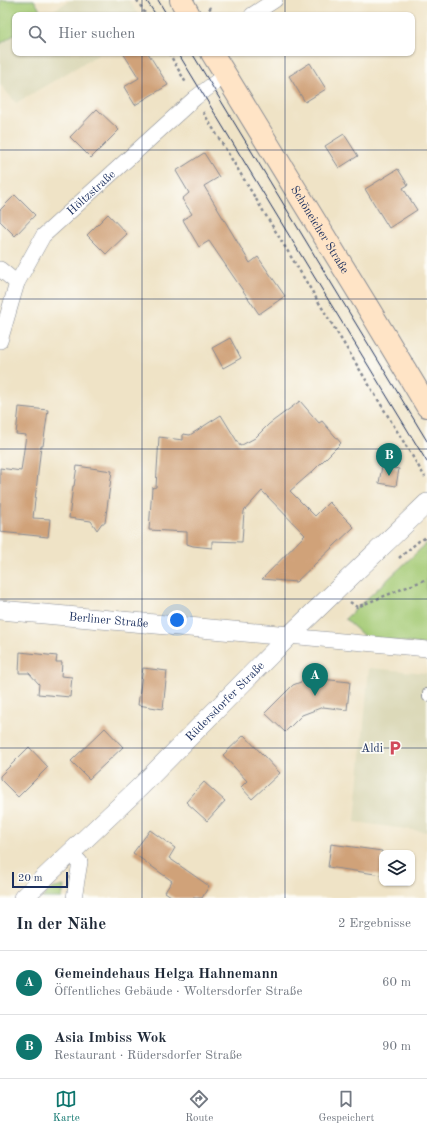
<!DOCTYPE html>
<html lang="de">
<meta charset="utf-8">
<style>
:root{--surface:#fff;--page:#f2f2f3;--text:#1f2937;--muted:#747a83;--line:#e0e1e3;--accent:#0f766e}
body{margin:0;font-family:"Old Standard TT",serif;background:var(--page);color:var(--text)}
.controls{position:absolute;right:12px;bottom:12px;display:grid;overflow:hidden;border-radius:8px;box-shadow:0 1px 3px #0004}
.controls button{width:36px;height:36px;display:grid;place-items:center;padding:0;border:0;border-bottom:1px solid var(--line);background:var(--surface);color:var(--text);font:20px sans-serif}
.scale{position:absolute;left:12px;bottom:10px;width:56px;box-sizing:border-box;padding-left:4px;border:2px solid #1b2f5e;border-top:0;font-size:11px;line-height:14px;white-space:nowrap;color:#1b2f5e;-webkit-text-stroke:3px #fdfcf7;paint-order:stroke}
.you{position:absolute;left:177px;top:620px;width:14px;height:14px;margin:-10px;border:3px solid #fff;border-radius:50%;background:#1a73e8;box-shadow:0 0 0 6px #1a73e833}
.badge{display:grid;place-items:center;width:26px;height:26px;border-radius:50%;background:var(--accent);color:#fff;font-size:13px;font-weight:700}
.pin{position:absolute;translate:-50% -33px;filter:drop-shadow(0 1px 2px #0008)}
.pin::after{content:'';position:absolute;top:21px;width:14px;height:12px;background:inherit;clip-path:polygon(0 0,100% 0,50% 100%)}
.list{margin:0;padding:0;list-style:none}
h2{display:flex;justify-content:space-between;align-items:center;height:52px;margin:0;padding:0 16px;font-size:17px}
h2 small{font-size:13px;font-weight:400;color:var(--muted)}
.list li{display:grid;grid-template-columns:26px 1fr auto;gap:12px;align-items:center;box-sizing:border-box;height:64px;padding:0 16px;border-top:1px solid var(--line)}
.list b{display:block;font-size:15px;white-space:nowrap}
.list p{margin:0;font-size:13px;white-space:nowrap;color:var(--muted)}
.list em{font-size:13px;font-style:normal;color:var(--muted)}
.icon{flex:none;width:22px;height:22px;fill:none;stroke:currentColor;stroke-width:2;stroke-linecap:round;stroke-linejoin:round}
.map{position:relative;flex:none;width:427px;height:898px;overflow:hidden}
.search{position:absolute;background:var(--surface);box-shadow:0 1px 3px #0004;left:12px;right:12px;top:12px;height:44px;display:flex;align-items:center;gap:10px;box-sizing:border-box;padding:0 14px;border-radius:8px;color:var(--muted);font-size:15px}
.sheet{height:180px;background:var(--surface)}
nav{display:flex;justify-content:space-around;align-items:center;box-sizing:border-box;height:56px;border-top:1px solid var(--line);background:var(--surface);font-size:11px;color:var(--muted)}
nav a{display:grid;justify-items:center;gap:2px}
nav .on{color:var(--accent)}
.map>svg:first-child{display:block}
</style>
<div class="map">
<svg width="427" height="898" viewBox="0 0 427 898">
<rect width="100%" height="100%" fill="#fdfcf7"/>
<filter id="ink" filterUnits="userSpaceOnUse"><feTurbulence type="fractalNoise" baseFrequency=".025" numOctaves="2"/><feDisplacementMap in="SourceGraphic" scale="8" xChannelSelector="R" yChannelSelector="G"/><feConvolveMatrix kernelMatrix="1 2 1 2 8 2 1 2 1" color-interpolation-filters="sRGB"/></filter>
<filter id="wash" filterUnits="userSpaceOnUse"><feTurbulence type="fractalNoise" baseFrequency=".012" numOctaves="4" result="noise"/><feDisplacementMap in="SourceGraphic" scale="16" xChannelSelector="R" yChannelSelector="G"/><feGaussianBlur stdDeviation="0.9" result="paint"/><feColorMatrix in="noise" values="0 0 0 0 0 0 0 0 0 0 0 0 0 0 0 0 0 1.4 0 .05"/><feComposite in="paint" operator="in"/></filter>
<g filter="url(#wash)">
<rect width="100%" height="100%" fill="#efe3c6"/>
<!-- built -->
<g fill="#dcd9b9">
<polygon points="70,0 129,0 138,15 46,15"/>
<polygon points="15,34 15,53 101,53 16,103 0,84 0,44"/>
<polygon points="369,668 427,673 427,832 355,822"/>
</g>
<!-- green -->
<g fill="#a4ca74" stroke="#607c69">
<polygon points="0,0 34,0 43,15 15,15 15,34 0,44"/>
<polygon points="427,543 427,645 365,637 345,619"/>
<polygon points="64,886 62,898 42,898 51,889"/>
</g>
<g id="blocks">
<!-- building -->
<g fill="#d0a279">
<polygon points="123,53 148,53 168,85 135,105 124,87 139,78"/>
<polygon points="310,63 326,89 305,102 289,76"/>
<polygon points="97,109 119,130 91,158 70,137"/>
<polygon points="344,134 358,156 339,168 325,146"/>
<polygon points="204,153 219,177 204,186 250,263 258,257 285,296 259,314 209,241 199,247 183,220 192,214 182,199 189,193 176,171"/>
<polygon points="398,169 408,185 403,188 417,210 389,228 365,189"/>
<polygon points="15,195 35,215 15,236 0,221 0,210"/>
<polygon points="108,214 127,234 106,254 87,235"/>
<polygon points="230,338 241,358 223,368 212,348"/>
<polygon points="300,401 319,423 322,421 341,443 313,471 290,491 315,516 329,502 354,527 296,582 262,579 305,535 262,491 244,511 242,542 212,541 212,548 193,546 187,544 187,532 149,530 152,488 156,487 159,437 183,440 183,434 190,435 221,415 240,446 255,438 269,424"/>
<polygon points="19,407 48,410 43,446 41,446 33,518 50,519 48,537 0,532 0,468 21,471 26,435 16,434"/>
<polygon points="77,466 112,471 105,523 102,523 97,530 91,521 69,518 73,486 74,486"/>
<polygon points="382,466 399,469 396,486 379,483"/>
<polygon points="20,652 57,656 56,662 62,662 61,676 72,677 70,697 38,694 39,684 29,673 19,673"/>
<polygon points="143,668 167,671 163,709 138,705"/>
<polygon points="311,678 350,682 347,710 323,707 302,715 285,732 265,713 293,685"/>
<polygon points="105,728 123,747 89,779 71,761"/>
<polygon points="244,735 280,773 252,799 241,787 247,781 223,755"/>
<polygon points="29,747 48,767 18,797 0,779 0,776"/>
<polygon points="204,782 225,801 207,821 186,802"/>
<polygon points="150,830 175,848 169,858 209,886 202,898 174,898 165,892 172,881 133,853"/>
<polygon points="331,844 382,851 382,875 328,867"/>
</g>
</g>
</g>
<g filter="url(#ink)">
<use href="#blocks" fill-opacity="0" stroke="#858992" stroke-width="1"/>
<g fill="none" stroke-linecap="round" stroke-linejoin="round">
<!-- service casing -->
<g stroke="#858992" stroke-width="10">
<polyline id="service" points="427,697 427,693"/>
</g>
<!-- minor casing -->
<g stroke="#858992" stroke-width="16">
<g id="minor">
<polyline points="252,15 275,0"/>
<polyline points="0,269 17,283"/>
<path id="s1" d="M0 341 17 283 43 236 195 98 225 75"/>
<polyline points="289,636 427,649"/>
<polyline points="71,853 80,862 74,898"/>
</g>
</g>
<!-- tertiary casing -->
<g stroke="#858992" stroke-width="20">
<g id="tertiary">
<path id="s2" d="M0 610 289 636"/>
<path id="s3" d="M23 898 141 786 289 636 427 503"/>
</g>
</g>
<!-- secondary casing -->
<g stroke="#858992" stroke-width="24">
<g id="secondary">
<polyline points="181,0 189,15"/>
<path id="s4" d="M212 53 370 311 427 406"/>
</g>
</g>
<!-- path -->
<g stroke="#858992" stroke-width="2.5" stroke-dasharray="3 3" stroke-linecap="butt">
<polyline points="137,0 146,15"/>
<polyline points="209,7 214,15"/>
<polyline points="169,53 186,83"/>
<polyline points="203,112 425,477"/>
<polyline points="399,558 419,541 427,537"/>
<polyline points="350,602 357,607 427,579"/>
</g>
<!-- service -->
<use href="#service" stroke="#fff" stroke-width="8"/>
<!-- minor -->
<use href="#minor" stroke="#fff" stroke-width="15"/>
<!-- tertiary -->
<use href="#tertiary" stroke="#fff" stroke-width="19"/>
<!-- secondary -->
<use href="#secondary" stroke="#ffe4c6" stroke-width="22"/>
<!-- tram -->
<g stroke="#1b2f5e" stroke-width="1">
<polyline points="146,0 156,15"/>
<polyline points="158,0 167,15"/>
<polyline points="178,53 427,462"/>
<polyline points="192,53 427,441"/>
</g>
</g>
</g>
<!-- grid -->
<path fill="none" stroke="#1b2f5e" stroke-width="1" stroke-opacity="0.55" d="M142 0V15M285 0V15M142 53V898M285 53V898M0 150H427M0 299H427M0 449H427M0 599H427M0 748H427"/>
<!-- icons -->
<defs>
<g id="parking-bare" transform="scale(1.2)"><path d="M-3.5-5.5H1a3.5 3.5 0 0 1 0 7H-1V5.5H-3.5ZM-1-3.4V-.6H.8a1.4 1.4 0 0 0 0-2.8Z" fill="#d1495b" stroke="#fdfcf7" stroke-width="2.5" paint-order="stroke"/></g>
</defs>
<g fill-rule="evenodd">
<use href="#parking-bare" x="395" y="748"/>
</g>
<g text-anchor="middle" stroke-width="3.5" stroke-linejoin="round" paint-order="stroke">
<!-- street labels -->
<g font-size="12" fill="#1b2f5e" stroke="#fdfcf7">
<text dy="4" stroke="none"><textPath href="#s1" startOffset="179">Höltzstraße</textPath></text>
<text dy="4" stroke="none"><textPath href="#s4" startOffset="207">Schöneicher Straße</textPath></text>
<text dy="4" stroke="none"><textPath href="#s2" startOffset="109">Berliner Straße</textPath></text>
<text dy="4" stroke="none"><textPath href="#s3" startOffset="282">Rüdersdorfer Straße</textPath></text>
</g>
<!-- poi labels -->
<g font-size="12" fill="#1b2f5e" stroke="#fdfcf7" text-anchor="end">
<text x="383" y="752">Aldi</text>
</g>
</g>
</svg>
<div class="controls">
<button><svg class="icon" aria-label="layers" viewBox="0 0 24 24"><path d="M12 4l9 5-9 5-9-5zM3 14l9 5 9-5"/></svg></button>
</div>
<div class="scale">20 m</div>
<div class="you"></div>
<div class="pin badge" style="left:315px;top:696px">A</div>
<div class="pin badge" style="left:389px;top:476px">B</div>
<div class="search"><svg class="icon" aria-label="search" viewBox="0 0 24 24"><circle cx="10" cy="10" r="6"/><path d="M15 15l6 6"/></svg>Hier suchen</div>
</div>
<section class="sheet">
<h2>In der Nähe<small>2 Ergebnisse</small></h2>
<ul class="list">
<li><span class="badge">A</span><div><b>Gemeindehaus Helga Hahnemann</b><p>Öffentliches Gebäude · Woltersdorfer Straße</p></div><em>60 m</em></li>
<li><span class="badge">B</span><div><b>Asia Imbiss Wok</b><p>Restaurant · Rüdersdorfer Straße</p></div><em>90 m</em></li>
</ul>
</section>
<nav>
<a class="on"><svg class="icon" aria-label="map" viewBox="0 0 24 24"><path d="M3 6l6-2 6 2 6-2v14l-6 2-6-2-6 2zM9 4v14M15 6v14"/></svg>Karte</a>
<a><svg class="icon" aria-label="directions" viewBox="0 0 24 24"><path d="M12 3l9 9-9 9-9-9zM9 14v-3h6M13 9l2 2-2 2"/></svg>Route</a>
<a><svg class="icon" aria-label="saved" viewBox="0 0 24 24"><path d="M7 4h10v16l-5-4-5 4z"/></svg>Gespeichert</a>
</nav>
